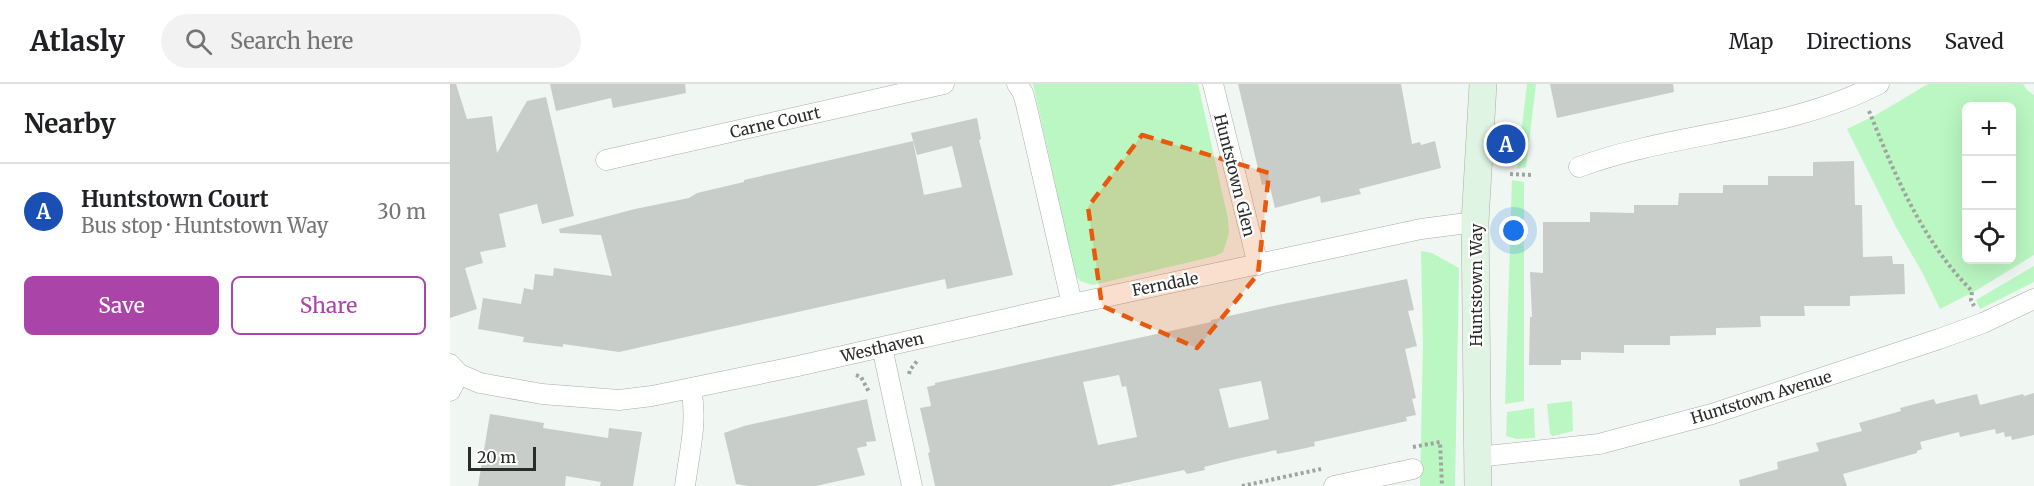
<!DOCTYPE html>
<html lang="en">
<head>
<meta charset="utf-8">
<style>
	body { margin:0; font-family:Merriweather,serif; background:#f2f2f2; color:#202124 }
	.controls { position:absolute; right:18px; top:18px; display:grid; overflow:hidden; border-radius:9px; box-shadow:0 6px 24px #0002 }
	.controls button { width:54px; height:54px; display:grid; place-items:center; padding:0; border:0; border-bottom:2px solid #e0e0e0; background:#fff; color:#202124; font:30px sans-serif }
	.scale { position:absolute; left:18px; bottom:15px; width:68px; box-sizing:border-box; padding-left:6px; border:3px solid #2a2c2a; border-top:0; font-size:16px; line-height:21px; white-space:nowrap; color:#2a2c2a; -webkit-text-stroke:4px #fff; paint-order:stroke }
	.you { position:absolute; left:1064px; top:147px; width:21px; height:21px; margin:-15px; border:4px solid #fff; border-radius:50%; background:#1a73e8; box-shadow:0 0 0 9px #1a73e833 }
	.badge { display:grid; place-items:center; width:39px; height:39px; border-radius:50%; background:#aa44a9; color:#fff; font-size:20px; font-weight:700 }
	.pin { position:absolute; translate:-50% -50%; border:3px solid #fff; box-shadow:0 2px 6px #0006 }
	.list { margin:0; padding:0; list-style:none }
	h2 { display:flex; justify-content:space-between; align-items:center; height:78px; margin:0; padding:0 24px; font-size:26px }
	h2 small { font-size:20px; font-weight:400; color:#757577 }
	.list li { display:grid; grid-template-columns:39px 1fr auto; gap:18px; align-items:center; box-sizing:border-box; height:96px; padding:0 24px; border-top:2px solid #e0e0e0 }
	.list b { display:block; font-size:22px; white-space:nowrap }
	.list p { margin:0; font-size:20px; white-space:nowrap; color:#757577 }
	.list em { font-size:20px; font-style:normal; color:#757577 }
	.actions { display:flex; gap:12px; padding:18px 24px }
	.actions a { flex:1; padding:14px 0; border:2px solid #aa44a9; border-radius:9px; text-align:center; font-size:21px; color:#aa44a9 }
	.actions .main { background:#aa44a9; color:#fff }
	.icon { flex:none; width:33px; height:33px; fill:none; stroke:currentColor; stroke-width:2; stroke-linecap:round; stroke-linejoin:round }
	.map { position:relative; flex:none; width:1584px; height:402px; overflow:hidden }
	header { display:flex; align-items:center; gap:36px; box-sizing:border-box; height:84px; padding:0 30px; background:#fff; border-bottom:2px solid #e0e0e0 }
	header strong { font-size:28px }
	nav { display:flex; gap:33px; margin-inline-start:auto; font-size:21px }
	.search { width:420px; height:54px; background:#f2f2f2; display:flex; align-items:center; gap:15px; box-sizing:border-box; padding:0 21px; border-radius:33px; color:#757577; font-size:22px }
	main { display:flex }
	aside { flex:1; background:#fff }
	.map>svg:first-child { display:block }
	.green { fill:#baf7c2; fill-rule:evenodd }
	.building { fill:#c8cdc9; fill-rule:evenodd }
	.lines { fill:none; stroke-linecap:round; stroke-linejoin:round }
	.street-casing { stroke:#a8ada8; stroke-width:21 }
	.secondary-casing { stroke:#a8ada8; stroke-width:28 }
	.path { stroke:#9fa4a0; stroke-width:4; stroke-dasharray:3 3; stroke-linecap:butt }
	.street { stroke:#fff; stroke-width:20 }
	.secondary { stroke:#dff4e2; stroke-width:27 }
	.marked { fill:#e8590c; fill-opacity:0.2; stroke:#e8590c; stroke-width:4.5; stroke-dasharray:12 8; stroke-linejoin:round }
	.labels { text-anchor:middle; stroke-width:4.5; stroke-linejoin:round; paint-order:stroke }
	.street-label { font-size:16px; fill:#2a2c2a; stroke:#fff }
</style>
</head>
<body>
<header>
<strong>Atlasly</strong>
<div class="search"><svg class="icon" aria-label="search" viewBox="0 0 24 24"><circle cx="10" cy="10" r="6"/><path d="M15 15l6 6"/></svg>Search here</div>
<nav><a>Map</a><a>Directions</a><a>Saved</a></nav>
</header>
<main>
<aside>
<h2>Nearby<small></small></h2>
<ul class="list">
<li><span class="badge" style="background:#1a4fb4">A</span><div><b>Huntstown Court</b><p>Bus stop · Huntstown Way</p></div><em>30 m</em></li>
</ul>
<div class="actions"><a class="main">Save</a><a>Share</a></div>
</aside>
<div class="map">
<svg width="1584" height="402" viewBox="0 0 1584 402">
	<rect width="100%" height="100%" fill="#f0f6f1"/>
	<path class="green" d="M 583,0 L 748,0 L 778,135 L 779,149 L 773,168 L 765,172 L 643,201 L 630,197 L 625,190 Z
		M 1077,0 L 1086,0 L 1076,83 L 1067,85 Z
		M 1478,0 L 1573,0 L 1577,6 L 1584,11 L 1584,171 L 1527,206 L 1490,225 L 1472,188 L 1446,143 L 1397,45 L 1426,31 ZM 1516,22 L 1562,22 L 1562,176 L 1516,176 Z
		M 1062,96 L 1074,98 L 1074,317 L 1055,320 Z
		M 971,167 L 982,169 L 1009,184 L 1005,402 L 970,402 L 973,262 Z
		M 1584,182 L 1584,198 L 1530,225 L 1526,216 Z
		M 1122,317 L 1123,347 L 1103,352 L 1100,350 L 1097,320 Z
		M 1084,324 L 1085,354 L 1067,355 L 1056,352 L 1057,328 Z"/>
	<path class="building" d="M 0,0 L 6,0 L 17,35 L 42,32 L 47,69 L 77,17 L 96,13 L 124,132 L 92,140 L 87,120 L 49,130 L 56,163 L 30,168 L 33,179 L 15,184 L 27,225 L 0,234 Z
		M 100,0 L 235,0 L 236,9 L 163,24 L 161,14 L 106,27 Z
		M 788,0 L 951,0 L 962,60 L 970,58 L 971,61 L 985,57 L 991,84 L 909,105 L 911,110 L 871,119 L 870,112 L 825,124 L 819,99 L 812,101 Z
		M 1100,0 L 1223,0 L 1224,8 L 1107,34 Z
		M 527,34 L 531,55 L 529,56 L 563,191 L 497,205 L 495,195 L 169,268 L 113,260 L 113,263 L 73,258 L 74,253 L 28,245 L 33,214 L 71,220 L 74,204 L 83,206 L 85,190 L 103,192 L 104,184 L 162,192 L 151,151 L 110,149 L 109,145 L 185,125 L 239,114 L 247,109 L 294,98 L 294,96 L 463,57 L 474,111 L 512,103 L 502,62 L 467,71 L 461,49 Z
		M 1404,77 L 1405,121 L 1412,121 L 1413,173 L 1442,172 L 1443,180 L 1454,180 L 1455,210 L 1400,212 L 1400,222 L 1354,222 L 1355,232 L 1310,232 L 1311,243 L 1266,244 L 1266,251 L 1220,252 L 1220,261 L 1174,261 L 1174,269 L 1131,268 L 1131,276 L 1111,276 L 1111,281 L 1079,281 L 1080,233 L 1082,233 L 1080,188 L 1093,189 L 1093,138 L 1140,138 L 1140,128 L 1184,129 L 1184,121 L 1228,121 L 1229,109 L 1273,109 L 1273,101 L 1318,101 L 1318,92 L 1363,92 L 1363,78 Z
		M 957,195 L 964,226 L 958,227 L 967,262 L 955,265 L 966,314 L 962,315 L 966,331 L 956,333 L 957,337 L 864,358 L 865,362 L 847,366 L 827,370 L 826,366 L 782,376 L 754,383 L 755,386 L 737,390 L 734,386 L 660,402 L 485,402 L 478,369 L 480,368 L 470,324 L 481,322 L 477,303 L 485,301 L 485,299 L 761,238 L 761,236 L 828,221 ZM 669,291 L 672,303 L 676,302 L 687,353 L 648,361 L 633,298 ZM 811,297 L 819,335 L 779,344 L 769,305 Z
		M 1584,309 L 1584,351 L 1562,356 L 1561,352 L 1555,353 L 1554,348 L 1546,350 L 1545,345 L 1510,353 L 1509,348 L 1470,358 L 1472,365 L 1467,367 L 1467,369 L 1393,390 L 1397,402 L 1290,402 L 1289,396 L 1328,385 L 1327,378 L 1369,367 L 1366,359 L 1412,347 L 1409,339 L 1451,327 L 1450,324 L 1484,315 L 1486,320 L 1527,310 L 1530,321 L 1573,310 L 1574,312 Z
		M 417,315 L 426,357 L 416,358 L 417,362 L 407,364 L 415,391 L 366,402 L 299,402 L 286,400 L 274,349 L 294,342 Z
		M 40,330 L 94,339 L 93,344 L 158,354 L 159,344 L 192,348 L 183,402 L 150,402 L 151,398 L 116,392 L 115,402 L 28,402 Z"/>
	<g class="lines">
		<g class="street-casing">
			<path id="street" d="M 567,0 L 573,9 L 576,20 L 622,220
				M 763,0 L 808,181
				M 156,76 L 494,0
				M 1129,83 C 1227,47 1336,48 1429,0
				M 432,263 L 462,402
				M 0,280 L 9,290 L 30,299 L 92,310 L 169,316 L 202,312 L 348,282 L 604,224 L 971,145 L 1025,138
				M 0,307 L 9,290
				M 1027,373 L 1149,360 L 1262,330 L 1489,255 L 1533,239 L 1584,215
				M 235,402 C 239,369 248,338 241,305
				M 884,402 L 963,385"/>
		</g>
		<g class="secondary-casing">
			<path id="secondary" d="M 1028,402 L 1025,138 L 1033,0"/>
		</g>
		<path class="path" d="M 1419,27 C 1445,91 1472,157 1522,207 L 1521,216 L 1524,222
			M 1060,90 L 1083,91
			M 459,290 L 460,286 L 468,276
			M 406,291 L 411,293 L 419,308
			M 963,363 L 990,358 L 992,402
			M 792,402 L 871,385"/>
		<use href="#street" class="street"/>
		<use href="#secondary" class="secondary"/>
	</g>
	<path class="marked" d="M 692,51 L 819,89 L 808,190 L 747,264 L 652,222 L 638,123 Z"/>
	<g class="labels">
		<g class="street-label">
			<text transform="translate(325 38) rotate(-13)" y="6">Carne Court</text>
			<text transform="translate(785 91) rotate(76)" y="6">Huntstown Glen</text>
			<text transform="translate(715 200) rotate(-11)" y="6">Ferndale</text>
			<text transform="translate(1026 201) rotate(-90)" y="6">Huntstown Way</text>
			<text transform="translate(432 263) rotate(-13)" y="6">Westhaven</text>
			<text transform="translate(1311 313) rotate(-17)" y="6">Huntstown Avenue</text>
		</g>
	</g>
</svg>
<div class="controls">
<button>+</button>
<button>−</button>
<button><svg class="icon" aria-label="locate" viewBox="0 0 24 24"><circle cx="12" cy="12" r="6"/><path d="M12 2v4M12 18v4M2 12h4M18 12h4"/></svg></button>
</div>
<div class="scale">20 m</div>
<div class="you"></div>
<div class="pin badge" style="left:1056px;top:60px;background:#1a4fb4">A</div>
</div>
</main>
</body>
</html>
